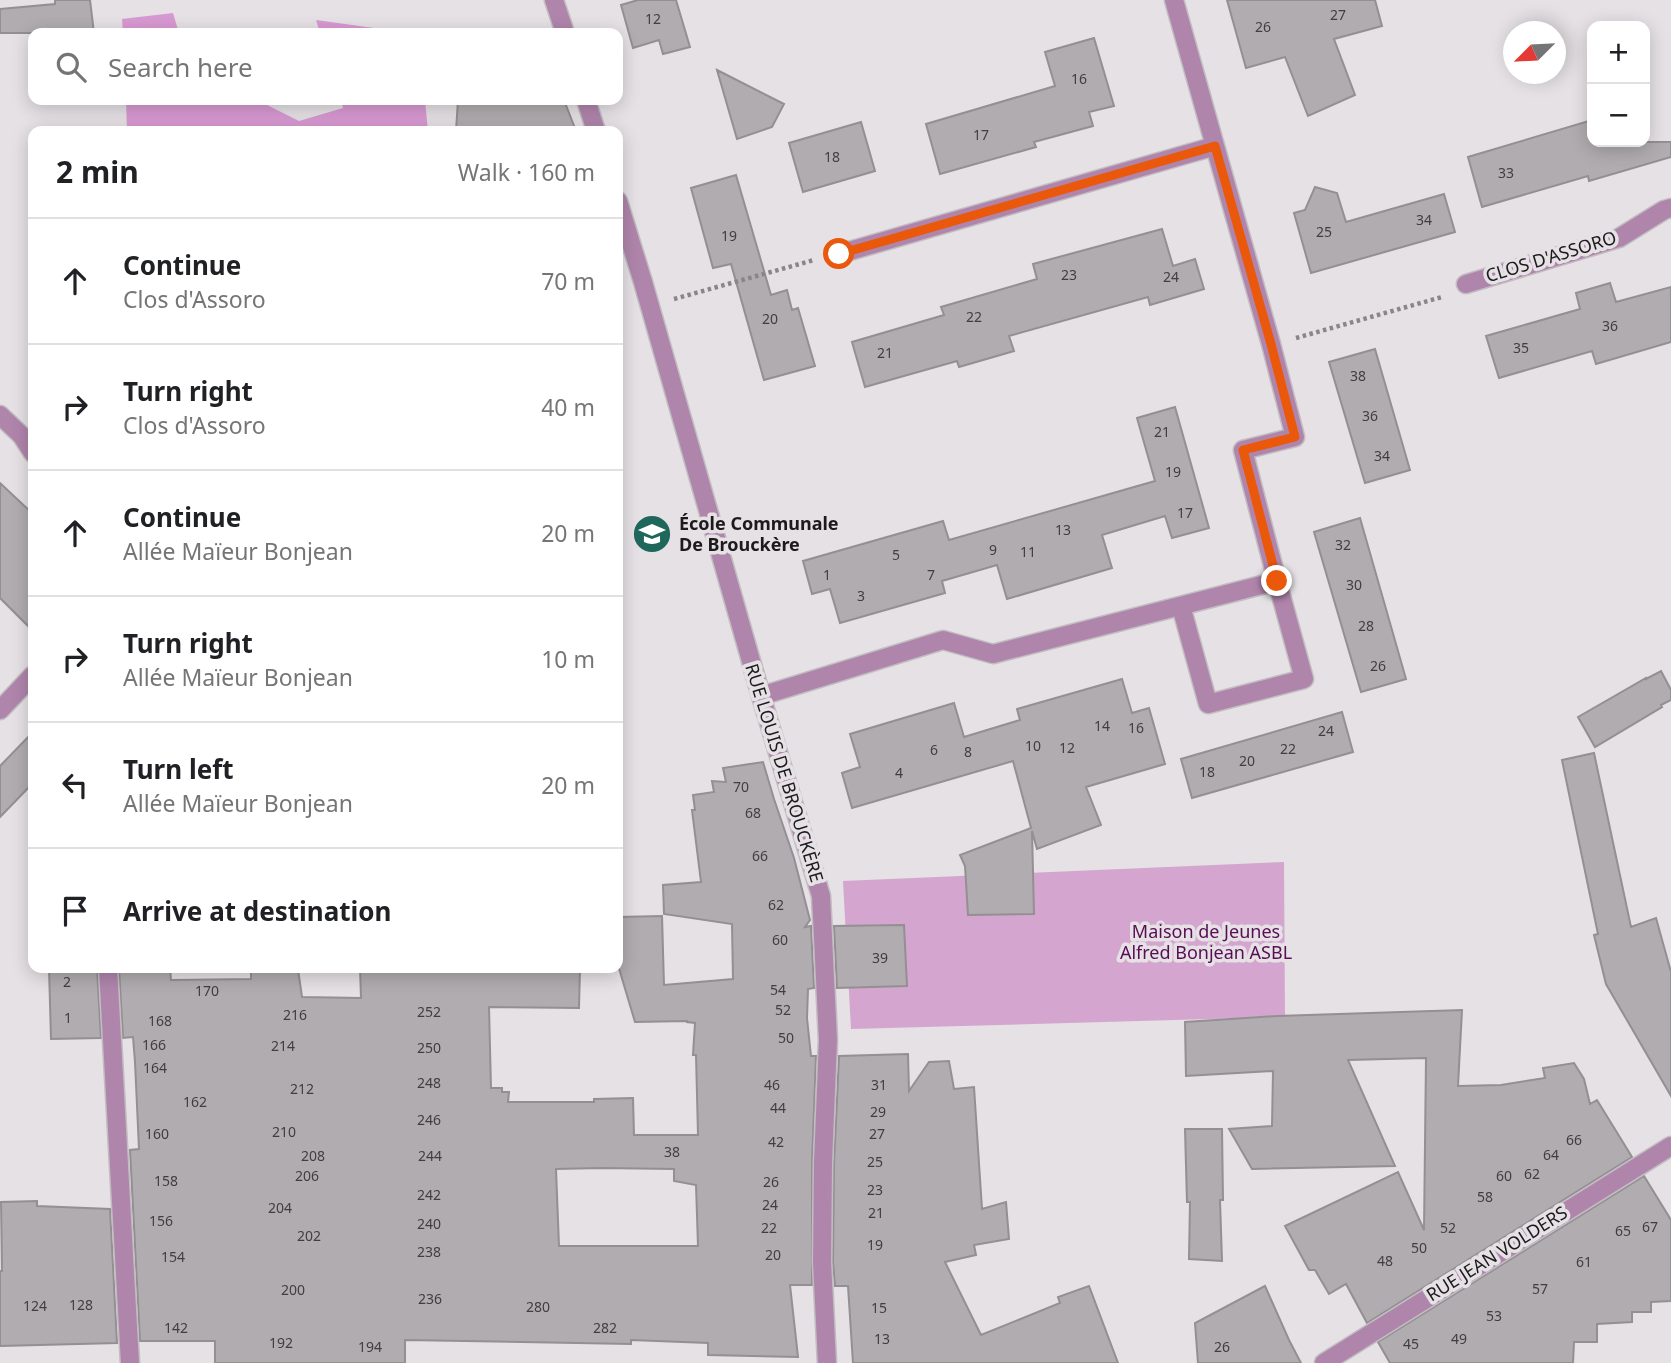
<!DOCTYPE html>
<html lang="en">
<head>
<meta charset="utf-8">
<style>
	body { margin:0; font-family:"Noto Sans",sans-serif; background:#f6f6f6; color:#202124 }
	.controls { position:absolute; right:21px; top:21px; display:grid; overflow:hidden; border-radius:14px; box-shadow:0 4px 18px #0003 }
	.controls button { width:63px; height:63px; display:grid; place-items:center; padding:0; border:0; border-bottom:2px solid #e0e0e0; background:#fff; color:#202124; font:35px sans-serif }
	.compass { position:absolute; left:1503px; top:21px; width:63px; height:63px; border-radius:50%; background:#fff; box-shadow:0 4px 18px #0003; rotate:246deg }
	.stop { position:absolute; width:21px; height:21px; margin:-16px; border:5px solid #ea580c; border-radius:50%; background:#fff }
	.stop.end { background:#ea580c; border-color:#fff; box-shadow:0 2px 7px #0008 }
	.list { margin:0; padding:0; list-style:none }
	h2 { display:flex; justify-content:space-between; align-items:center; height:91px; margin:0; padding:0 28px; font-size:30px }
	h2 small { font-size:23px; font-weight:400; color:#757577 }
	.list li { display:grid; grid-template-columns:46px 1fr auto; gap:21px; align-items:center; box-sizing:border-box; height:126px; padding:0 28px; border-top:2px solid #e0e0e0 }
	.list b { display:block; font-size:26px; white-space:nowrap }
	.list p { margin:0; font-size:23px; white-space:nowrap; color:#757577 }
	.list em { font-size:23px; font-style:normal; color:#757577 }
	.icon { flex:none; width:38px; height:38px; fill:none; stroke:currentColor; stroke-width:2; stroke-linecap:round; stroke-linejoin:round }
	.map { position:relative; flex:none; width:1671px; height:1363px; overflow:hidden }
	.search { position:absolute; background:#fff; box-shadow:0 4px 18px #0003; left:28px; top:28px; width:595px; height:77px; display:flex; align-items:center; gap:18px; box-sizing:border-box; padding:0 24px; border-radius:14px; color:#757577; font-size:26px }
	.panel { position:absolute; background:#fff; box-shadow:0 4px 18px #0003; left:28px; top:126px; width:595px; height:847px; border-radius:14px }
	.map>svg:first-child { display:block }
	.green { fill:#d4a6cf }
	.forest { fill:#d899d2 }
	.building { fill:#b0acaf; stroke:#938f92; stroke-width:2; fill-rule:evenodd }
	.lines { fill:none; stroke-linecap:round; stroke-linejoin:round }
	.minor-casing { stroke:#c1bdc1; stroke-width:21 }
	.path { stroke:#898689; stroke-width:4.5; stroke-dasharray:3.5 3.5; stroke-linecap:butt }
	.minor { stroke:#b085ac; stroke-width:18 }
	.route { stroke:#ea580c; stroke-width:9 }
	.labels { text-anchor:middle; stroke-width:7; stroke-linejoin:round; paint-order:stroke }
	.number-label { font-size:14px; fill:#413e40 }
	.street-label { font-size:18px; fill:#1c1a1b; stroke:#e5e1e5 }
	.poi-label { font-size:18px; font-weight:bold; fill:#1c1a1b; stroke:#e5e1e5; text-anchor:start }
	.park-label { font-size:18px; fill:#580d55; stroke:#e5e1e5 }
</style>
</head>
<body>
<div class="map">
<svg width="1671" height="1363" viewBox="0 0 1671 1363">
	<rect width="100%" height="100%" fill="#e5e1e5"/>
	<path class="green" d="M 1284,862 L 1285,1017 L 851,1029 L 843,881 Z"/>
	<path class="forest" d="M 173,13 L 179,33 L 123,33 L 122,19 Z
		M 316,20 L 410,33 L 320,33 Z
		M 126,100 L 257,100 L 299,121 L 343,108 L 341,100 L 425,100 L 428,131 L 127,131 Z"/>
	<path class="building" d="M 55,0 L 90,0 L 94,33 L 0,33 L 0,9 L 55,4 Z
		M 638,0 L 676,0 L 690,47 L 663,54 L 659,40 L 633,48 L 621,5 Z
		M 1227,0 L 1375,0 L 1382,26 L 1334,39 L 1355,95 L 1308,116 L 1285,57 L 1246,68 Z
		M 1094,38 L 1114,106 L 1089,112 L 1093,126 L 1034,142 L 1036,147 L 940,174 L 926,124 L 1055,86 L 1045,52 Z
		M 717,70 L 784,104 L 772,127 L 737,139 Z
		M 458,100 L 564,100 L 576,131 L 456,131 Z
		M 1592,120 L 1592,142 L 1671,142 L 1671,157 L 1589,181 L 1588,176 L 1482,207 L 1468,157 Z
		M 861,122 L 875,171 L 803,192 L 789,143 Z
		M 736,175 L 771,295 L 787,290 L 792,310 L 798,308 L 815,366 L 764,380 L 731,264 L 713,268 L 691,188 Z
		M 1315,187 L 1337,193 L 1346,222 L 1444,194 L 1455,232 L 1311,273 L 1294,213 L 1305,210 Z
		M 1162,229 L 1173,266 L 1195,259 L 1204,289 L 1150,305 L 1148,297 L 1009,336 L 1014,351 L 959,367 L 957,361 L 865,387 L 852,342 L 944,315 L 941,307 L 1037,279 L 1033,264 Z
		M 1610,283 L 1616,302 L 1671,287 L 1671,342 L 1596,364 L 1592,351 L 1499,378 L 1486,336 L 1580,309 L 1576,293 Z
		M 1375,349 L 1410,470 L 1365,483 L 1329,362 Z
		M 1175,407 L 1209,528 L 1172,538 L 1165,516 L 1102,535 L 1112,568 L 1007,599 L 997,565 L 942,581 L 945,593 L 840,623 L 830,589 L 812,594 L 803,561 L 943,521 L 949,540 L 1155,481 L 1137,418 Z
		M 0,483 L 33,514 L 33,631 L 0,598 Z
		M 1360,518 L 1406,679 L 1361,692 L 1314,532 Z
		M 1661,671 L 1671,690 L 1671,700 L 1661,705 L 1662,707 L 1595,747 L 1578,717 L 1646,678 L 1646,679 Z
		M 1122,679 L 1132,713 L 1149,708 L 1165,764 L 1086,787 L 1101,825 L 1037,849 L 1032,831 L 1034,914 L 968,915 L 965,866 L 960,855 L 1031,828 L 1013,761 L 852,808 L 842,773 L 860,767 L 850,734 L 954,703 L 964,737 L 1020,720 L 1017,709 Z
		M 1342,712 L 1353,752 L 1192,798 L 1181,759 Z
		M 33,732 L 33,783 L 0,817 L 0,766 Z
		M 1594,753 L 1631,927 L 1656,918 L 1671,972 L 1671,1096 L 1606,984 L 1594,935 L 1598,934 L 1562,760 Z
		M 763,762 L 774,799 L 794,858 L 810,920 L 805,927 L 811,926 L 814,988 L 808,989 L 807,1018 L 811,1056 L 816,1056 L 812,1163 L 812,1285 L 790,1285 L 798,1357 L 708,1355 L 708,1343 L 631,1340 L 631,1344 L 405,1340 L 405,1363 L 215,1363 L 215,1341 L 140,1341 L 130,1150 L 139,1149 L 135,1062 L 133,1037 L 123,1038 L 119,968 L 170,968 L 171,980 L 251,979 L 251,971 L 298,969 L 302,997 L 361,998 L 360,968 L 580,968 L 579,1008 L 489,1007 L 491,1088 L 502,1088 L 502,1092 L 509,1092 L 508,1102 L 594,1102 L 594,1099 L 633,1098 L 634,1135 L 698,1135 L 696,1055 L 693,1055 L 695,1023 L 687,1022 L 687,1021 L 635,1022 L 618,965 L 618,917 L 662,916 L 664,985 L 733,979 L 732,924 L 664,914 L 663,885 L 701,882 L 692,810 L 695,810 L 693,795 L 714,792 L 712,781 L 726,782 L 723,768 ZM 601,1168 L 674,1169 L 674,1181 L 696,1185 L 698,1246 L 559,1246 L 556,1169 Z
		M 904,925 L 907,986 L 837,988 L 834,926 Z
		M 49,968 L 97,968 L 101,1038 L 51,1039 Z
		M 1462,1010 L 1458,1086 L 1501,1085 L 1545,1078 L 1543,1068 L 1574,1063 L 1584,1079 L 1590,1104 L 1597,1100 L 1632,1157 L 1367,1323 L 1346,1284 L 1329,1294 L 1315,1270 L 1309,1270 L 1285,1226 L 1398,1172 L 1424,1230 L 1426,1058 L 1348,1060 L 1395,1166 L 1252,1169 L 1229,1129 L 1272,1126 L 1273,1071 L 1186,1076 L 1185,1022 L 1277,1016 Z
		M 908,1054 L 909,1091 L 929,1062 L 949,1061 L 954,1089 L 974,1087 L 982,1209 L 1006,1202 L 1009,1239 L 974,1245 L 976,1255 L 945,1262 L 981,1335 L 1060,1303 L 1058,1297 L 1089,1286 L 1118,1363 L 853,1363 L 848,1286 L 835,1286 L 833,1262 L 834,1163 L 839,1056 Z
		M 1185,1129 L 1222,1129 L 1223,1200 L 1220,1200 L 1222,1261 L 1189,1259 L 1190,1202 L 1187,1202 Z
		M 1644,1176 L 1671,1220 L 1671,1301 L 1651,1302 L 1651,1312 L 1632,1312 L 1632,1322 L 1597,1324 L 1597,1342 L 1574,1342 L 1573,1363 L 1390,1363 L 1378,1342 Z
		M 37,1201 L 37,1206 L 110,1209 L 117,1343 L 0,1346 L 0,1271 L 2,1271 L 1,1202 Z
		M 1265,1286 L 1289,1340 L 1301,1363 L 1198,1363 L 1195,1323 Z"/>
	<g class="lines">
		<g class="minor-casing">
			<path id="minor" d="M 554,0 L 565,33
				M 586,100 L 596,131
				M 618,201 L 643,282 L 761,696 L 821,896 L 828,1040 L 823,1163 L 822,1262 L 827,1363
				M 839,254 L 1215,146 L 1174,0
				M 1466,284 L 1619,238 L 1664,210 L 1671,208
				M 0,415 L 22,436 L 33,453
				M 1181,606 L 1208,704 L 1304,679 L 1277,581
				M 761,696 L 943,640 L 993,654 L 1277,581 L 1243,450 L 1295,437 L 1271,344 L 1215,146
				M 0,710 L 33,675
				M 108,968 L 130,1363
				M 1324,1363 L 1671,1146"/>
		</g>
		<path class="path" d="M 674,299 L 814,260
			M 1296,338 L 1442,297"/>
		<use href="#minor" class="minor"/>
	</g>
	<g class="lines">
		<path class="route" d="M 839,254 L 1215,146 L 1271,344 L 1295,437 L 1243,450 L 1277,581"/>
	</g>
	<defs>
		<g id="school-disc" transform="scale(2.0125)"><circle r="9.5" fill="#20675b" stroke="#e5e1e5"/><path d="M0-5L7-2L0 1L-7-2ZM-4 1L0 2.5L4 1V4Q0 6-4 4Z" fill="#fff"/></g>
	</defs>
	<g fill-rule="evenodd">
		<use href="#school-disc" x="652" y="534"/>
	</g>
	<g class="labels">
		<g class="number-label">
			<text x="1338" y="20">27</text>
			<text x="653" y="24">12</text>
			<text x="1263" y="32">26</text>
			<text x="1079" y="84">16</text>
			<text x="981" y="140">17</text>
			<text x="832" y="162">18</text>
			<text x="1506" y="178">33</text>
			<text x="1424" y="225">34</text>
			<text x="1324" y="237">25</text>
			<text x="729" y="241">19</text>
			<text x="1069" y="280">23</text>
			<text x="1171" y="282">24</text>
			<text x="974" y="322">22</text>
			<text x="770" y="324">20</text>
			<text x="1610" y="331">36</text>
			<text x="1521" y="353">35</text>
			<text x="885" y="358">21</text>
			<text x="1358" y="381">38</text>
			<text x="1370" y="421">36</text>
			<text x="1162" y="437">21</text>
			<text x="1382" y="461">34</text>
			<text x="1173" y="477">19</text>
			<text x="1185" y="518">17</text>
			<text x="1063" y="535">13</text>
			<text x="1343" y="550">32</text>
			<text x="993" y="555">9</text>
			<text x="1028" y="557">11</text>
			<text x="896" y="560">5</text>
			<text x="827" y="580">1</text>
			<text x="931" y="580">7</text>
			<text x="1354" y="590">30</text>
			<text x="861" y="601">3</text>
			<text x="1366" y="631">28</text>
			<text x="1378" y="671">26</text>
			<text x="1102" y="731">14</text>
			<text x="1136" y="733">16</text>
			<text x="1326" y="736">24</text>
			<text x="1033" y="751">10</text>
			<text x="1067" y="753">12</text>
			<text x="1288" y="754">22</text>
			<text x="934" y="755">6</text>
			<text x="968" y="757">8</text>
			<text x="1247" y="766">20</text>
			<text x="1207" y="777">18</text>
			<text x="899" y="778">4</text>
			<text x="741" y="792">70</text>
			<text x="753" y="818">68</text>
			<text x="760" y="861">66</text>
			<text x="776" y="910">62</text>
			<text x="780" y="945">60</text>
			<text x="880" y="963">39</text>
			<text x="67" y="987">2</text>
			<text x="778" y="995">54</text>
			<text x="207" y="996">170</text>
			<text x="783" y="1015">52</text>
			<text x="429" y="1017">252</text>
			<text x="295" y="1020">216</text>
			<text x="68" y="1023">1</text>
			<text x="160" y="1026">168</text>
			<text x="786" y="1043">50</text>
			<text x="154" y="1050">166</text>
			<text x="283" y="1051">214</text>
			<text x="429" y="1053">250</text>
			<text x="155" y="1073">164</text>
			<text x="429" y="1088">248</text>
			<text x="772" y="1090">46</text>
			<text x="879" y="1090">31</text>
			<text x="302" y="1094">212</text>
			<text x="195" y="1107">162</text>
			<text x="778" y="1113">44</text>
			<text x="878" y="1117">29</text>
			<text x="429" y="1125">246</text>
			<text x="284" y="1137">210</text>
			<text x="157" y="1139">160</text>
			<text x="877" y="1139">27</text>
			<text x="1574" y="1145">66</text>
			<text x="776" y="1147">42</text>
			<text x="672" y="1157">38</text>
			<text x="1551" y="1160">64</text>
			<text x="313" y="1161">208</text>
			<text x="430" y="1161">244</text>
			<text x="875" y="1167">25</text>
			<text x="1532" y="1179">62</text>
			<text x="307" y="1181">206</text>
			<text x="1504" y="1181">60</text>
			<text x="166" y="1186">158</text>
			<text x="771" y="1187">26</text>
			<text x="875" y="1195">23</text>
			<text x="429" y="1200">242</text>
			<text x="1485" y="1202">58</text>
			<text x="770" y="1210">24</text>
			<text x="280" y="1213">204</text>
			<text x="876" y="1218">21</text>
			<text x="161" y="1226">156</text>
			<text x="429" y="1229">240</text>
			<text x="1650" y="1232">67</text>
			<text x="769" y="1233">22</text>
			<text x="1448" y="1233">52</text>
			<text x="1623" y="1236">65</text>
			<text x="309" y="1241">202</text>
			<text x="875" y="1250">19</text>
			<text x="1419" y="1253">50</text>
			<text x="429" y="1257">238</text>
			<text x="773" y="1260">20</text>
			<text x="173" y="1262">154</text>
			<text x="1385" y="1266">48</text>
			<text x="1584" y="1267">61</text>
			<text x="1540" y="1294">57</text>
			<text x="293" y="1295">200</text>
			<text x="430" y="1304">236</text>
			<text x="81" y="1310">128</text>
			<text x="35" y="1311">124</text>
			<text x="538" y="1312">280</text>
			<text x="879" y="1313">15</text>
			<text x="1494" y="1321">53</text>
			<text x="176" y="1333">142</text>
			<text x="605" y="1333">282</text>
			<text x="882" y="1344">13</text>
			<text x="1459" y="1344">49</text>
			<text x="281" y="1348">192</text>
			<text x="1411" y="1349">45</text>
			<text x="370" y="1352">194</text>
			<text x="1222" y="1352">26</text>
		</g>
		<g class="street-label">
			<text transform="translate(1551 257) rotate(-17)" y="6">CLOS D'ASSORO</text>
			<text transform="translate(784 773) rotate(73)" y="6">RUE LOUIS DE BROUCKÈRE</text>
			<text transform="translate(1497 1254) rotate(-32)" y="6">RUE JEAN VOLDERS</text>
		</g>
		<g class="poi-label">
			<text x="679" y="530">École Communale<tspan x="679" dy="21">De Brouckère</tspan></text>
		</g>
		<g class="park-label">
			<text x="1206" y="938">Maison de Jeunes<tspan x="1206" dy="21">Alfred Bonjean ASBL</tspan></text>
		</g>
	</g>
</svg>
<div class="controls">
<button>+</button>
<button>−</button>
</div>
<svg class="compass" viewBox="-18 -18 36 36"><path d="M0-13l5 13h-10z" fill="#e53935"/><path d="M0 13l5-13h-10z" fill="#757577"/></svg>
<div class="stop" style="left:839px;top:254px"></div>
<div class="stop end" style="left:1277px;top:581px"></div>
<div class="search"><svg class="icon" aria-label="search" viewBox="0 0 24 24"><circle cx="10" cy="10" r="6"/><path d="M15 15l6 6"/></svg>Search here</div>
<section class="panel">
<h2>2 min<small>Walk · 160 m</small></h2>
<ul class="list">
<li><svg class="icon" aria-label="ahead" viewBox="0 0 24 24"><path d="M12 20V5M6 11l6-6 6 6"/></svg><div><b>Continue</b><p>Clos d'Assoro</p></div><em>70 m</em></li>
<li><svg class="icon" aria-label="right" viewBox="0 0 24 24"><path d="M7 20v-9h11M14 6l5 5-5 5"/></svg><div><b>Turn right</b><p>Clos d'Assoro</p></div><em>40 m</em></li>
<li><svg class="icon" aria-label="ahead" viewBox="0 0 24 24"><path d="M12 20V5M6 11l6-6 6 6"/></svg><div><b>Continue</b><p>Allée Maïeur Bonjean</p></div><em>20 m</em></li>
<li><svg class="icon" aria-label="right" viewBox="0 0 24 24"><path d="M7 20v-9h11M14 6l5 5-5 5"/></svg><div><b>Turn right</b><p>Allée Maïeur Bonjean</p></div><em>10 m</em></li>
<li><svg class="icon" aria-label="left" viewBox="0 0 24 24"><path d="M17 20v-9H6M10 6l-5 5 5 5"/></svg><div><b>Turn left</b><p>Allée Maïeur Bonjean</p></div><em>20 m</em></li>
<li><svg class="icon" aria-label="arrive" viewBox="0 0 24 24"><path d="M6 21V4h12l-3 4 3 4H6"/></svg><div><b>Arrive at destination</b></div></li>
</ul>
</section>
</div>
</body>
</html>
